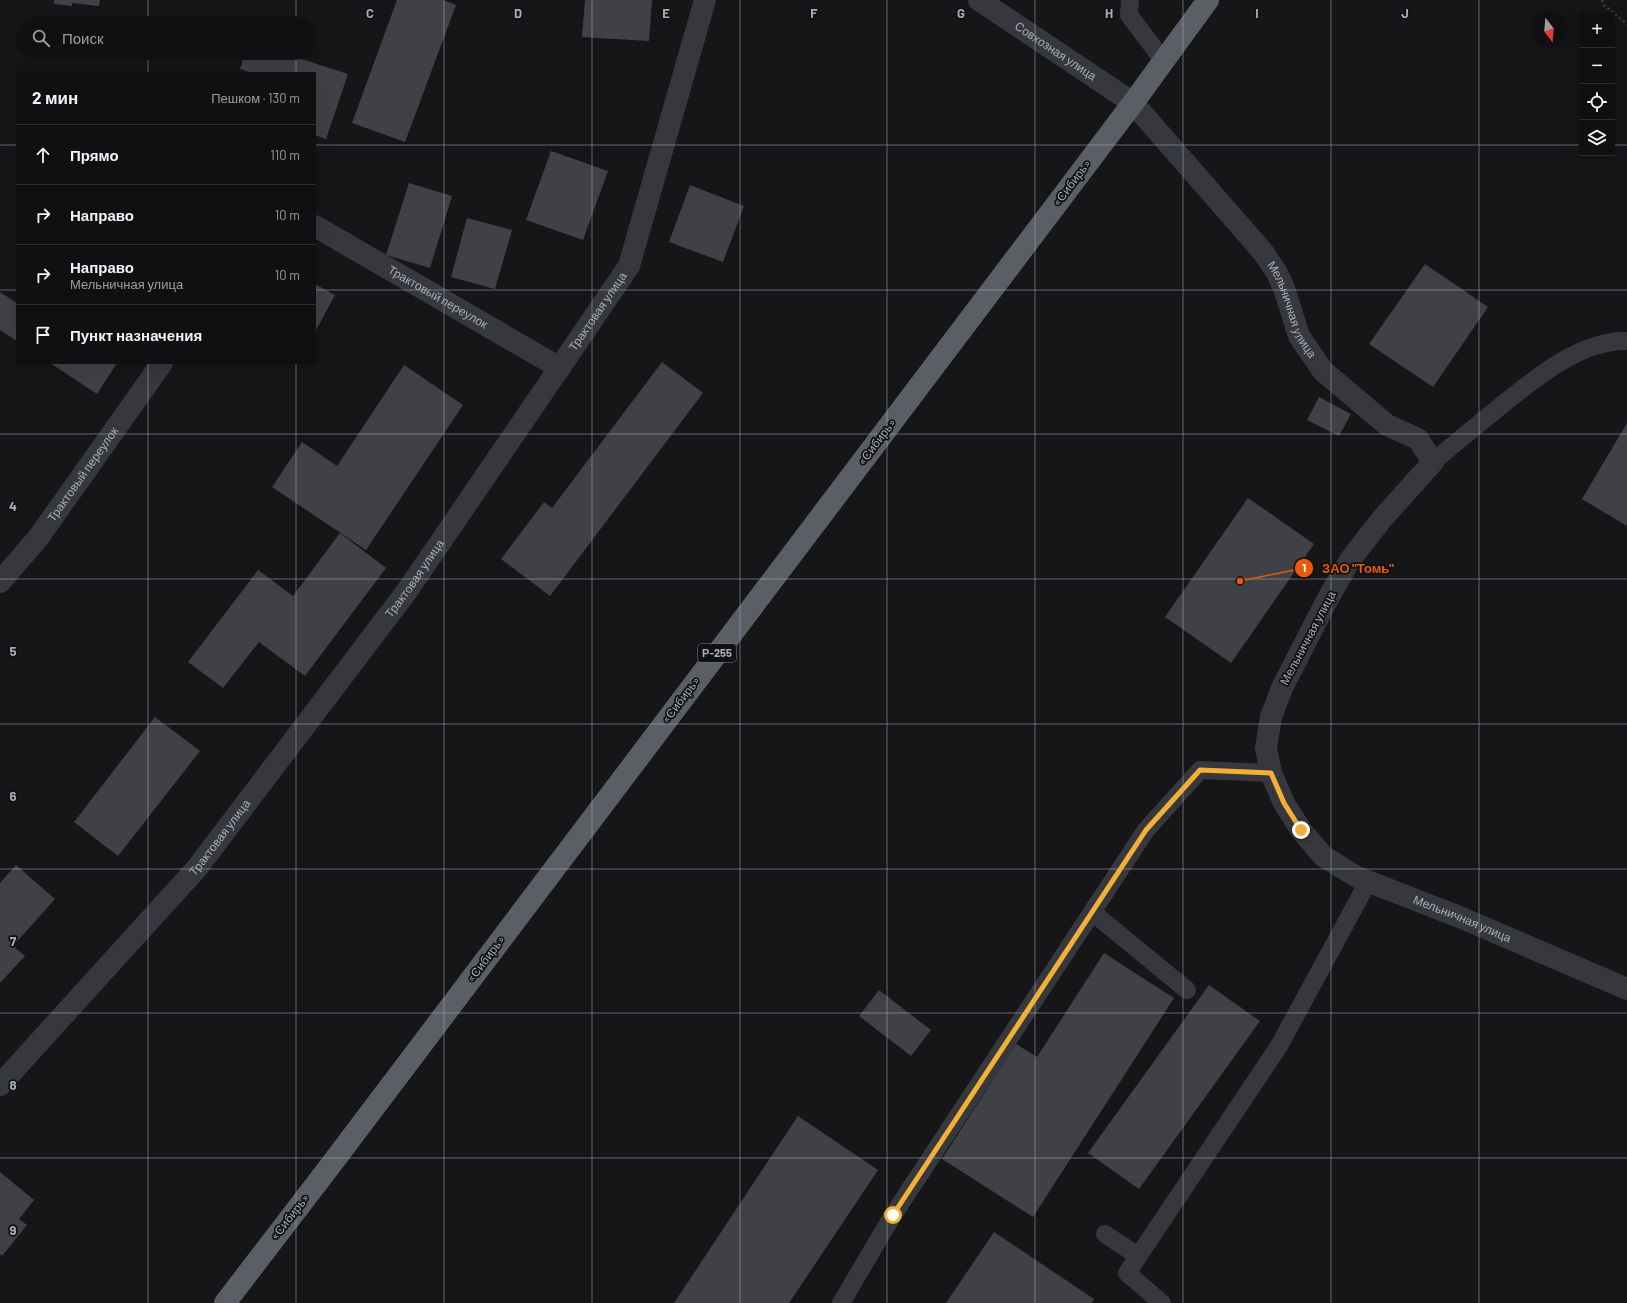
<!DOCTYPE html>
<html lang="ru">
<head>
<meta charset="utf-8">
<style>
	body { margin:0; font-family:Barlow,sans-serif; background:#19191b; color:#f1f3f6 }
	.controls { position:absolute; right:12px; top:12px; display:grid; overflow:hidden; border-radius:0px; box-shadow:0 4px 16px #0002 }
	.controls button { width:36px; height:36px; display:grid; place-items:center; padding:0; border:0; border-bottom:1px solid #303032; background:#101012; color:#f1f3f6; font:20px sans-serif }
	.compass { position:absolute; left:1531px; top:12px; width:36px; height:36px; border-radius:50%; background:#101012; box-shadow:0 4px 16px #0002; rotate:164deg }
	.stop { position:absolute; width:12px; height:12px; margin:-9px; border:3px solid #f2b134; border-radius:50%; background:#fff }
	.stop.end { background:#f2b134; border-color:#fff; box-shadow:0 1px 4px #0008 }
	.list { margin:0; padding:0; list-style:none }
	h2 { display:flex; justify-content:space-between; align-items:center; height:52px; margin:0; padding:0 16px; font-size:17px }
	h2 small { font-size:13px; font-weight:400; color:#9c9d9f }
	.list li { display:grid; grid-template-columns:26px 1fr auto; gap:12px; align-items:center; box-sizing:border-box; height:60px; padding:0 16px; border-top:1px solid #303032 }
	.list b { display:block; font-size:15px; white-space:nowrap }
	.list p { margin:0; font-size:13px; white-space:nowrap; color:#9c9d9f }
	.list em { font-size:13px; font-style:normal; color:#9c9d9f }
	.icon { flex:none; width:22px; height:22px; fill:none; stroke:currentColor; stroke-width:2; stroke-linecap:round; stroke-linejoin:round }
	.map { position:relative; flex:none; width:1627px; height:1303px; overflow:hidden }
	.search { position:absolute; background:#101012; box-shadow:0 4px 16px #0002; left:16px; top:16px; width:300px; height:44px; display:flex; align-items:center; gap:10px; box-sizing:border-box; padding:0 14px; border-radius:22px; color:#9c9d9f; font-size:15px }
	.panel { position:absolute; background:#101012; box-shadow:0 4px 16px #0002; left:16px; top:72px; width:300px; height:292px; border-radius:0px }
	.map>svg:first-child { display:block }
	.building { fill:#404145 }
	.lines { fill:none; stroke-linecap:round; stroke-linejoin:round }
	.path { stroke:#3d3f44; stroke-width:2.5; stroke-dasharray:2 3; stroke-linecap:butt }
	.service { stroke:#37383d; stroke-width:18 }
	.minor { stroke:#37383d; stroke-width:22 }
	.trunk { stroke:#5b5e65; stroke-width:22 }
	.route { stroke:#f2b134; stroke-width:5 }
	.grid { fill:none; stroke:#a8adb8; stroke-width:1; stroke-opacity:0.55 }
	.labels { text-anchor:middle; stroke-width:3.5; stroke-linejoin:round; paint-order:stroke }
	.shield { fill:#111113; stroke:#7b7e86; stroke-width:1 }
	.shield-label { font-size:11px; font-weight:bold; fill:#a8adb8 }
	.street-label { font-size:12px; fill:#a8adb8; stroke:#111113 }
	.grid-label { font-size:13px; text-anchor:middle; font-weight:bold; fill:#a8adb8; stroke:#111113; stroke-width:3.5; stroke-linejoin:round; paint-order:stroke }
	.leader { fill:none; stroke:#e8590c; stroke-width:1.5 }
	.callout-dot { fill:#e8590c; stroke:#111113; stroke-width:1.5 }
	.mark-label { font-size:12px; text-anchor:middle; font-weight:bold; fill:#fff }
	.callout-label { font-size:13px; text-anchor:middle; font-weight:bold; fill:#e8590c; stroke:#111113; stroke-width:3.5; stroke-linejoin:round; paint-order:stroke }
</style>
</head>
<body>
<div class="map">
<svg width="1627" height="1303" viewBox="0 0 1627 1303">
	<rect width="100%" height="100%" fill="#161618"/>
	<path class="building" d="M 54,0 L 100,0 L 99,6 L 72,3 L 72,6 L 54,4 Z
		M 397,0 L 443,0 L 456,5 L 405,142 L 352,123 Z
		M 585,0 L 652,0 L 649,41 L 582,37 Z
		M 245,53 L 283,53 L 348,74 L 326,139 L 315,135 L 315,73 L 252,73 L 240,69 Z
		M 551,151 L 608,171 L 583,240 L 526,220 Z
		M 409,183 L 452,196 L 430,268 L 386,255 Z
		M 690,185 L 744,206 L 723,262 L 669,242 Z
		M 467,218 L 512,230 L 495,289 L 451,277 Z
		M 1425,264 L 1488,307 L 1433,387 L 1369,344 Z
		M 315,284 L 335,295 L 315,332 Z
		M 0,292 L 17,303 L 17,341 L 0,330 Z
		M 662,362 L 703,393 L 550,596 L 501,559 L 544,502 L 552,508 Z
		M 50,363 L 117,363 L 97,394 Z
		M 404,365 L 463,405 L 366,550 L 272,487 L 302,442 L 337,466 Z
		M 1319,397 L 1351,414 L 1339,436 L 1307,420 Z
		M 1627,423 L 1627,526 L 1582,499 Z
		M 1248,498 L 1314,544 L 1231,663 L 1165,617 Z
		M 340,533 L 386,568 L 305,676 L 259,642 L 223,688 L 188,662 L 258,570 L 293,596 Z
		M 155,717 L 200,751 L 118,856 L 74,822 Z
		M 16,865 L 55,899 L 13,946 L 25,956 L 0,983 L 0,883 Z
		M 1104,953 L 1174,998 L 1033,1217 L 942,1159 L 1016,1044 L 1037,1057 Z
		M 1209,985 L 1260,1021 L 1139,1189 L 1088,1153 Z
		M 879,990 L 931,1030 L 911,1056 L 859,1016 Z
		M 798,1116 L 878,1170 L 789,1303 L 674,1303 Z
		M 0,1172 L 34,1200 L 19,1219 L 27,1225 L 2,1256 L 0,1254 Z
		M 994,1232 L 1094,1299 L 1092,1303 L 946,1303 Z"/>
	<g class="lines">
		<path class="path" d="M 1602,0 L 1604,5 L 1627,24"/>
		<path class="service" d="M 1130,0 L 1129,15 L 1163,60
			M 1433,462 C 1454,444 1476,426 1497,409 C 1533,380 1579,340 1627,341
			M 1092,912 L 1187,990
			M 1105,1234 L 1138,1256
			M 841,1303 L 893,1215 L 1146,830 L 1200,770 L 1271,773
			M 1162,1303 L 1127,1273 L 1279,1046 L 1368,882"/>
		<g class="minor">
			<path id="s1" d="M 979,0 L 1133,103 L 1263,252 L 1277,273 L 1284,288 L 1299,336 L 1323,371 L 1387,425 L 1418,439 L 1433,462 L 1381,520 L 1350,560 L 1327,600 L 1282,688 L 1271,717 L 1266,748 L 1271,773 L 1284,803 L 1301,830 L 1323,856 L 1357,877 L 1462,918 L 1627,989"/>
			<path id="s2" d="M 315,226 L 560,368"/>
			<path id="s3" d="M 0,582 L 38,538 L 162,363"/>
			<path id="s4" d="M 0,1085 L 197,868 L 407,591 L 629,266 L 705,0"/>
		</g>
		<path class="trunk" d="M 225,1303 L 330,1166 L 1133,103 L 1208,0"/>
	</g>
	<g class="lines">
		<path class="route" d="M 893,1215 L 1146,830 L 1200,770 L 1271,773 L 1284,803 L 1301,830"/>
	</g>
	<path class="grid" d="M 148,0 L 148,23M 296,0 L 296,23M 444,0 L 444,1303M 592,0 L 592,1303M 740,0 L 740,1303M 887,0 L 887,1303M 1035,0 L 1035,1303M 1183,0 L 1183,1303M 1331,0 L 1331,1303M 1479,0 L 1479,1303M 148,53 L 148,73M 296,53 L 296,73M 0,145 L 17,145M 315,145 L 1582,145M 1612,145 L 1627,145M 0,290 L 17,290M 315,290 L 1627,290M 148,363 L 148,1303M 296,363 L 296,1303M 0,434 L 1627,434M 0,579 L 1627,579M 0,724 L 1627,724M 0,869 L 1627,869M 0,1013 L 1627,1013M 0,1158 L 1627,1158"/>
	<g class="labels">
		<rect class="shield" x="698" y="644" width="38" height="18" rx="3"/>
		<g class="shield-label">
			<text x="717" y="657">Р-255</text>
		</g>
		<g class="street-label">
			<text dy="4" stroke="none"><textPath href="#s1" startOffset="92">Совхозная улица</textPath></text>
			<text transform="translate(1072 183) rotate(-53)" y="4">«Сибирь»</text>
			<text dy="4" stroke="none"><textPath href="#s2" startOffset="142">Трактовый переулок</textPath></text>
			<text dy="4" stroke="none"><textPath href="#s1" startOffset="448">Мельничная улица</textPath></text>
			<text dy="4" stroke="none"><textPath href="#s4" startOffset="979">Трактовая улица</textPath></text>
			<text transform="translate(877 442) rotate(-53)" y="4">«Сибирь»</text>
			<text dy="4" stroke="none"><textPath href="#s3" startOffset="136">Трактовый переулок</textPath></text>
			<text dy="4" stroke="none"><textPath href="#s4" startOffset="655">Трактовая улица</textPath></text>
			<text transform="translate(1308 638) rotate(-62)" y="4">Мельничная улица</text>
			<text transform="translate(681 700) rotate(-53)" y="4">«Сибирь»</text>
			<text dy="4" stroke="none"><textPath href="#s4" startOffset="331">Трактовая улица</textPath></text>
			<text dy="4" stroke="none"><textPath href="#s1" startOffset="1276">Мельничная улица</textPath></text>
			<text transform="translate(486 959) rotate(-53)" y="4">«Сибирь»</text>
			<text transform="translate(290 1217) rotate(-52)" y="4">«Сибирь»</text>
		</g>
	</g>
	<g class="grid-label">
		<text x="370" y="18">C</text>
		<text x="518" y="18">D</text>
		<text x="666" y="18">E</text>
		<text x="814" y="18">F</text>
		<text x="961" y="18">G</text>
		<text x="1109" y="18">H</text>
		<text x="1257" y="18">I</text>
		<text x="1405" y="18">J</text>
		<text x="13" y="511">4</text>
		<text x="13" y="656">5</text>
		<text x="13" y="801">6</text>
		<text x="13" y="946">7</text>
		<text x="13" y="1090">8</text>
		<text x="13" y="1235">9</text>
	</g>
	<path class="leader" d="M1240 581L1304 568"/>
	<g class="callout-dot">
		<circle cx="1240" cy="581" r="4"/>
		<circle cx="1304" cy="568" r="10"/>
	</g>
	<g class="mark-label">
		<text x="1304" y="572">1</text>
	</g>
	<g class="callout-label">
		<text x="1358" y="573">ЗАО "Томь"</text>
	</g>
</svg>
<div class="controls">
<button>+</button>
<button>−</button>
<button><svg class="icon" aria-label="locate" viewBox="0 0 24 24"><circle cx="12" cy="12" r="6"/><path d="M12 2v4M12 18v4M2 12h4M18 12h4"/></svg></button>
<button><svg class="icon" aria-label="layers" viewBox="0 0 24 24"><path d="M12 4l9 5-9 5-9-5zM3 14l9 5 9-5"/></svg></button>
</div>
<svg class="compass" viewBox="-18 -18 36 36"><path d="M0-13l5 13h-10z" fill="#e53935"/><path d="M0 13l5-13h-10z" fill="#9c9d9f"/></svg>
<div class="stop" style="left:893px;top:1215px"></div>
<div class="stop end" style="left:1301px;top:830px"></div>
<div class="search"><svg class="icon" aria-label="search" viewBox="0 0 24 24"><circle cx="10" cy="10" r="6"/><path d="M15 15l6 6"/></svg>Поиск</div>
<section class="panel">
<h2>2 мин<small>Пешком · 130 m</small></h2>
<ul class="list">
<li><svg class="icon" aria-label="ahead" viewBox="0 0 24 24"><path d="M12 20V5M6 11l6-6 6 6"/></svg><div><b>Прямо</b></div><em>110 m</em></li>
<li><svg class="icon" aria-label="right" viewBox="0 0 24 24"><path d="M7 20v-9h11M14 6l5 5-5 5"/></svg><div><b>Направо</b></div><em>10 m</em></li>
<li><svg class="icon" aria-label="right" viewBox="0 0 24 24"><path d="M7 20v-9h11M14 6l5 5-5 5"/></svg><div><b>Направо</b><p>Мельничная улица</p></div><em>10 m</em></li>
<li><svg class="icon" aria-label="arrive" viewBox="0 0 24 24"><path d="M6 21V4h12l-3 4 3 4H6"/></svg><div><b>Пункт назначения</b></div></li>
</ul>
</section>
</div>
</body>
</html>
